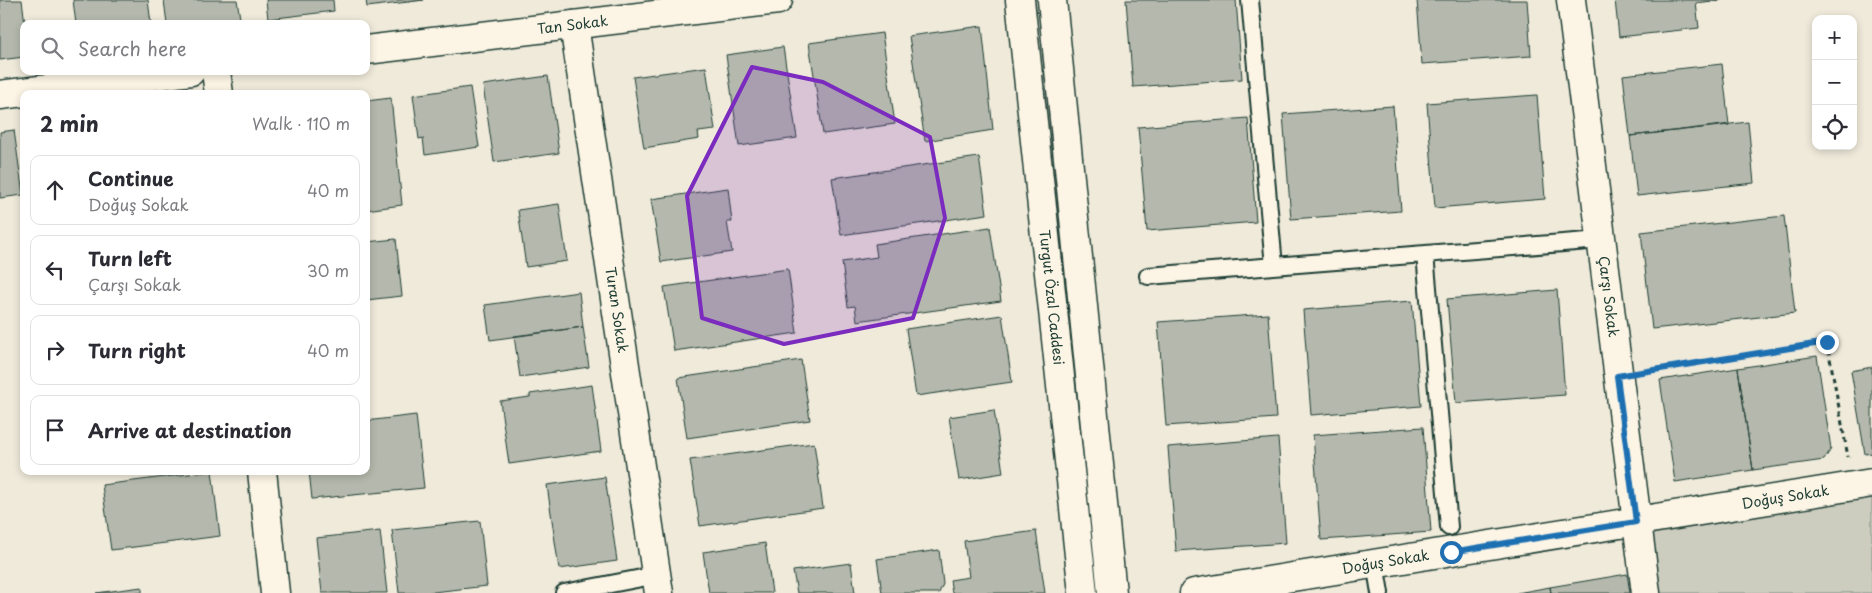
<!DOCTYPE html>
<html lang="en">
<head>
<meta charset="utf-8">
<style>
	body { margin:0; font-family:"Playpen Sans",sans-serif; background:#f7f7f7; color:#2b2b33 }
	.controls { position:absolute; right:15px; top:15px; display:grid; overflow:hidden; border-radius:10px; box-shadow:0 2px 8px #0003 }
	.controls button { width:45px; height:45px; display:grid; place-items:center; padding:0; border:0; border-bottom:1px solid #e1e1e2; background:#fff; color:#2b2b33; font:25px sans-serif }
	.stop { position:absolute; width:15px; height:15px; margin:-11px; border:4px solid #1f6fb2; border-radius:50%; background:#fff }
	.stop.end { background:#1f6fb2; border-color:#fff; box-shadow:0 1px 5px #0008 }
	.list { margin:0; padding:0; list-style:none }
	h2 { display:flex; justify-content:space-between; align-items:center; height:65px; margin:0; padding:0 20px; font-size:21px }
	h2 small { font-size:16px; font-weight:400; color:#7c7c81 }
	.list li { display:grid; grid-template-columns:32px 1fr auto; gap:15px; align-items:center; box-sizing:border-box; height:70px; margin:0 10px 10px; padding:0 10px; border:1px solid #e1e1e2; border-radius:10px }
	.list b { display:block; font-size:19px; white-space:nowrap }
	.list p { margin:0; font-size:16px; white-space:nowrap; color:#7c7c81 }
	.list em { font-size:16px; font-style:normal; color:#7c7c81 }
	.icon { flex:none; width:28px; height:28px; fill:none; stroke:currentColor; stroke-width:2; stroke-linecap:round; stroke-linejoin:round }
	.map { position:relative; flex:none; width:1872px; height:593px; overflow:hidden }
	.search { position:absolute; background:#fff; box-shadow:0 2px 8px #0003; left:20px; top:20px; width:350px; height:55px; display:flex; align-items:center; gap:12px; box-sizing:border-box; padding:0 18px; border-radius:10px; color:#7c7c81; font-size:19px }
	.panel { position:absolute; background:#fff; box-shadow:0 2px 8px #0003; left:20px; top:90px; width:350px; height:385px; border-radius:10px }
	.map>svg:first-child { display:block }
	.green { fill:#cccdbf; stroke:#76857a }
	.building { fill:#b5b9ad; stroke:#1f3d34 }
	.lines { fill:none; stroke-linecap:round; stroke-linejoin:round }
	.service-casing { stroke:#1f3d34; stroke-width:20 }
	.minor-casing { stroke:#1f3d34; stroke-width:31 }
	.tertiary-casing { stroke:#1f3d34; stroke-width:31 }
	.path { stroke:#1f3d34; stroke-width:3; stroke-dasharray:5 4; stroke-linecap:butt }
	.service { stroke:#fcf5e5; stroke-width:16 }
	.minor { stroke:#fcf5e5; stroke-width:28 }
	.tertiary { stroke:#fcf5e5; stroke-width:28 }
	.route { stroke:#1f6fb2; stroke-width:6 }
	.marked { fill:#7b2cbf; fill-opacity:0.2; stroke:#7b2cbf; stroke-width:4; stroke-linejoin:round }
	.labels { text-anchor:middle; stroke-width:5; stroke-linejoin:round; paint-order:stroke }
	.street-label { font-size:14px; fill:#1f3d34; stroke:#fcf5e5 }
</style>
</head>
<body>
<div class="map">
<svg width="1872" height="593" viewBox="0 0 1872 593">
	<rect width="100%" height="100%" fill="#efeada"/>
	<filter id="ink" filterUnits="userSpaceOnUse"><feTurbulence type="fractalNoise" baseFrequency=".02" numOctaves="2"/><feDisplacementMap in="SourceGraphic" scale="10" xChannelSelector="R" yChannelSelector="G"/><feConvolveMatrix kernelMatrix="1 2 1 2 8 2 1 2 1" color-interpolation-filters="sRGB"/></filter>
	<g filter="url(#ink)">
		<path class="green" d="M 1872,483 L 1872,593 L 1646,593 L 1636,521 Z"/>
		<path class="building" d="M 0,0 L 22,0 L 25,24 L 24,57 L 0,60 Z
			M 73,0 L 148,0 L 151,24 L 76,24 Z
			M 164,0 L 237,0 L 241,24 L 167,24 Z
			M 266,0 L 333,0 L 334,11 L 268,19 Z
			M 366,0 L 424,0 L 367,7 Z
			M 1126,0 L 1236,0 L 1242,79 L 1133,87 Z
			M 1417,0 L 1527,0 L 1531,56 L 1422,64 Z
			M 1615,0 L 1721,0 L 1696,3 L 1699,28 L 1619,37 Z
			M 982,26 L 993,130 L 925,141 L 909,36 Z
			M 882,33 L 895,124 L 823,134 L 809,43 Z
			M 783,47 L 797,138 L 739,146 L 726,55 Z
			M 1722,64 L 1729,125 L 1630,136 L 1623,75 Z
			M 706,67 L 715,130 L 698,132 L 699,139 L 644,148 L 633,77 Z
			M 548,76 L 559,153 L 494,162 L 483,85 Z
			M 470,87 L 479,147 L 425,155 L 423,138 L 419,139 L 413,95 Z
			M 1537,95 L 1545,199 L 1435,208 L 1427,103 Z
			M 391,98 L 402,205 L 366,210 L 366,101 Z
			M 1393,106 L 1401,211 L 1291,219 L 1283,114 Z
			M 1248,118 L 1256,222 L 1147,231 L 1138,127 Z
			M 1748,122 L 1754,183 L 1637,196 L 1630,136 Z
			M 14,130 L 23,195 L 0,198 L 0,132 Z
			M 979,157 L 987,214 L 841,235 L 832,178 Z
			M 728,188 L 732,222 L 727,222 L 732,252 L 661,262 L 651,199 Z
			M 559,204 L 567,261 L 526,267 L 518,210 Z
			M 1784,216 L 1795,313 L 1652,329 L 1641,232 Z
			M 990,227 L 1001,301 L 857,321 L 855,306 L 848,307 L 842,262 L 877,257 L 875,244 Z
			M 396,239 L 402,296 L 366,300 L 366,242 Z
			M 788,269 L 797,333 L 674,351 L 664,287 Z
			M 1557,290 L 1565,395 L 1456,403 L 1447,299 Z
			M 579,292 L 583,327 L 490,340 L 485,305 Z
			M 1412,301 L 1421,406 L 1311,415 L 1303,310 Z
			M 1268,314 L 1276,418 L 1166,426 L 1158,322 Z
			M 1002,315 L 1012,382 L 916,396 L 906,329 Z
			M 583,327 L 589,367 L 520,377 L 514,336 Z
			M 1817,356 L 1831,449 L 1824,460 L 1753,470 L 1738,368 Z
			M 801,360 L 810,420 L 687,438 L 678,378 Z
			M 1872,367 L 1872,453 L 1865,454 L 1851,371 Z
			M 1738,368 L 1753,470 L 1675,482 L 1660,380 Z
			M 592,385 L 601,451 L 509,464 L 500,401 L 530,397 L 530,394 Z
			M 994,410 L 1003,473 L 959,480 L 949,417 Z
			M 416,415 L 424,488 L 312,499 L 309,471 L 366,471 L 366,421 Z
			M 1423,427 L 1431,532 L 1321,540 L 1313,435 Z
			M 1278,438 L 1286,543 L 1176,551 L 1168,447 Z
			M 814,443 L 823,508 L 700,526 L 690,460 Z
			M 212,471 L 220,536 L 111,550 L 102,485 Z
			M 605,477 L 617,561 L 559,569 L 547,485 Z
			M 480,521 L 487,586 L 424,593 L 399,593 L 392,530 Z
			M 380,531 L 387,593 L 322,593 L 316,538 Z
			M 1036,531 L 1045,593 L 952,593 L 950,580 L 969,577 L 964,541 Z
			M 765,543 L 772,593 L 709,593 L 703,552 Z
			M 939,550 L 943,584 L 939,593 L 882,593 L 877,559 Z
			M 851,563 L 855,593 L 797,593 L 793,571 Z
			M 1627,574 L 1630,593 L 1551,593 L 1550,587 Z
			M 142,587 L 142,593 L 96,593 Z
			M 1550,587 L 1551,593 L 1517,593 Z"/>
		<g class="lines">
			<g class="service-casing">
				<path id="service" d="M 1250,0 L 1274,266
					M 1425,254 L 1449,527
					M 1148,276 L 1601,240
					M 1375,563 L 1380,593
					M 564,593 L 657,575"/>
			</g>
			<g class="minor-casing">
				<g id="minor">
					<path id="s1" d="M 1571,0 L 1646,593"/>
					<path id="s2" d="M 574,25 L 659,593"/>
					<path id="s3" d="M 366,50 L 778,0"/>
					<path d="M 216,71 L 219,94"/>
					<path d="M 0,95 L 191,71"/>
					<path d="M 262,471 L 275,593"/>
					<path id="s4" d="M 1194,593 L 1872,483"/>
				</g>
			</g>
			<g class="tertiary-casing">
				<g id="tertiary">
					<path id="s5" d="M 1020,0 L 1083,593"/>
					<path d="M 1052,0 L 1112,593"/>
				</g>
			</g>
			<path class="path" d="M 1648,371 L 1827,342 L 1848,457"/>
			<use href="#service" class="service"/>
			<use href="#minor" class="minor"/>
			<use href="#tertiary" class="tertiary"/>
		</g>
	</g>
	<g class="lines" filter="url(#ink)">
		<path class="route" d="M 1451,552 L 1636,522 L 1617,376 L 1827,342"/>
	</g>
	<path class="marked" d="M 752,67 L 823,82 L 930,137 L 945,218 L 913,318 L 784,344 L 702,318 L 687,196 Z"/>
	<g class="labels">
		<g class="street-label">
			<text dy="5" stroke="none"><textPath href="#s3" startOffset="208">Tan Sokak</textPath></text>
			<text dy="5" stroke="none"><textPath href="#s5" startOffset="299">Turgut Özal Caddesi</textPath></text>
			<text dy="5" stroke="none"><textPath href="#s1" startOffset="299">Çarşı Sokak</textPath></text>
			<text dy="5" stroke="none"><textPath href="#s2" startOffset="288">Turan Sokak</textPath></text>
			<text dy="5" stroke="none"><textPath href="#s4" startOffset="599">Doğuş Sokak</textPath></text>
			<text dy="5" stroke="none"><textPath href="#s4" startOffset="194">Doğuş Sokak</textPath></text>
		</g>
	</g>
</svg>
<div class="controls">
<button>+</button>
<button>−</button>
<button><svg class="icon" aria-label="locate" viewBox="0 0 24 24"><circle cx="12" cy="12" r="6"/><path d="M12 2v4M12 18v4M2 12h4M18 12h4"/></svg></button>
</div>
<div class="stop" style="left:1451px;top:552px"></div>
<div class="stop end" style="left:1827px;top:342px"></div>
<div class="search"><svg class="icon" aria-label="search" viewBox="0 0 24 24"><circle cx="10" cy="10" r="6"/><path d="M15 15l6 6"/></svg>Search here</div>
<section class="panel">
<h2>2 min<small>Walk · 110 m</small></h2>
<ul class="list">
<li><svg class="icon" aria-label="ahead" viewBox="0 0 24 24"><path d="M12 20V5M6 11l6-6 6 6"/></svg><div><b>Continue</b><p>Doğuş Sokak</p></div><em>40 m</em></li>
<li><svg class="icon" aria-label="left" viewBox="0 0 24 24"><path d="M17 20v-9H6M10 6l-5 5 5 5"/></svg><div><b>Turn left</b><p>Çarşı Sokak</p></div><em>30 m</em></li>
<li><svg class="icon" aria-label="right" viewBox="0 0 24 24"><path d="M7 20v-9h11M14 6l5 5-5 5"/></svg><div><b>Turn right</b></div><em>40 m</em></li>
<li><svg class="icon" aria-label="arrive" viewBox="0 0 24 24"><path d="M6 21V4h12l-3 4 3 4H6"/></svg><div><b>Arrive at destination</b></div></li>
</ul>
</section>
</div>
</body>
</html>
